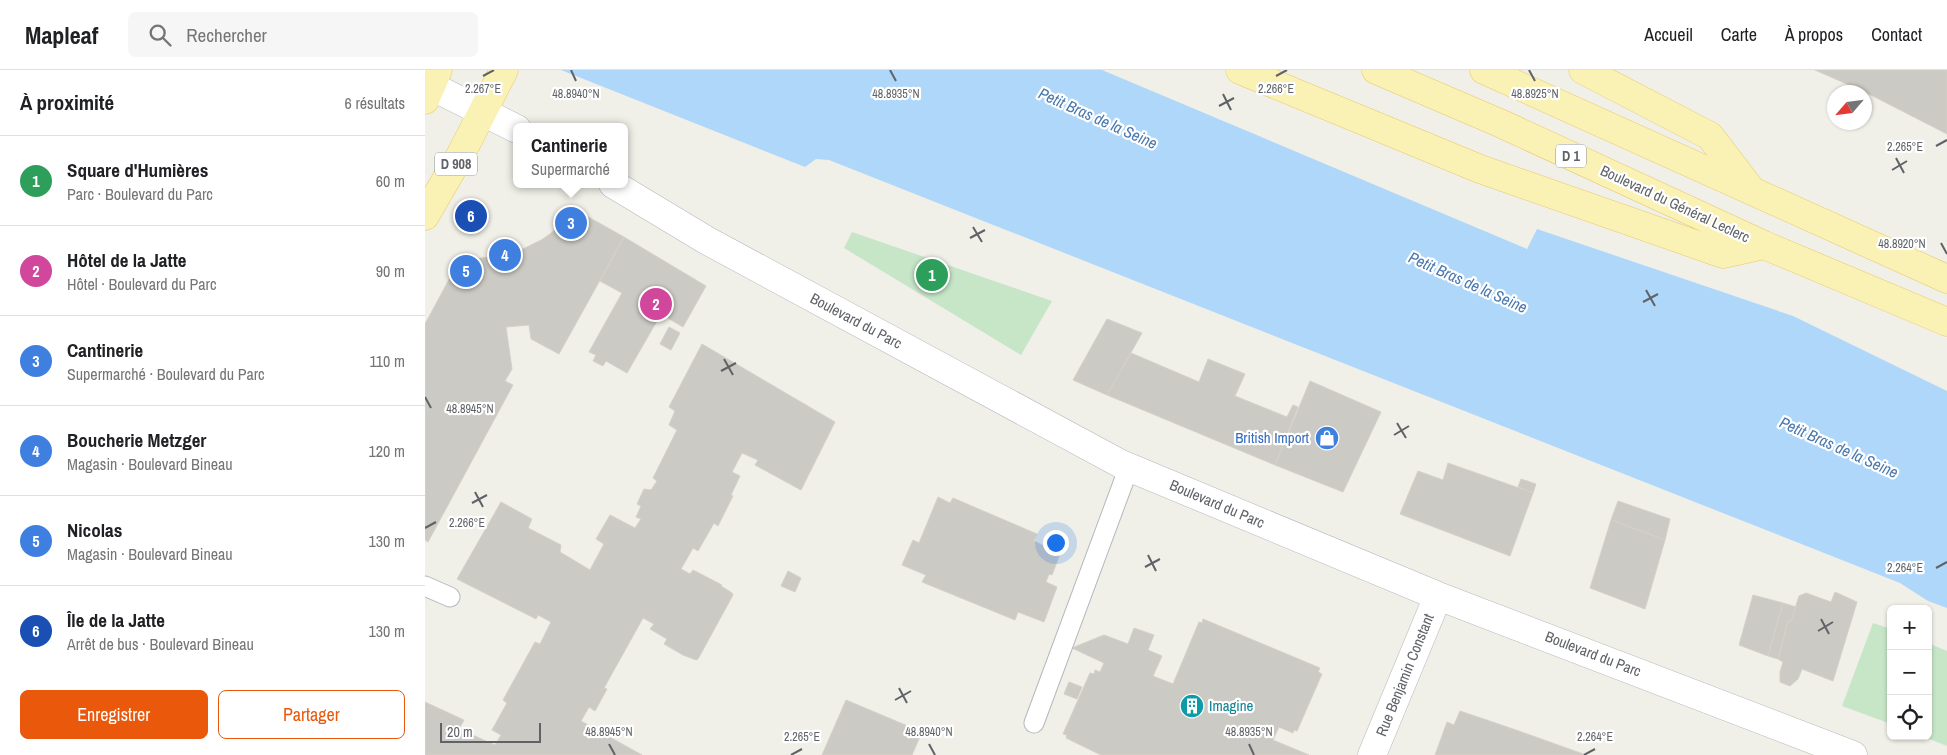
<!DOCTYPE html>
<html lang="fr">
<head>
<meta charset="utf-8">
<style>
	body { margin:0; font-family:"Archivo Narrow",sans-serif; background:#f6f6f6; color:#202124 }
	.controls { position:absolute; right:15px; bottom:15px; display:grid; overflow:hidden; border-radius:8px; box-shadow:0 1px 4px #0004 }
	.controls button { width:45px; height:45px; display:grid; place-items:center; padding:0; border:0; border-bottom:1px solid #e0e0e0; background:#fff; color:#202124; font:25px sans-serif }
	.compass { position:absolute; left:1402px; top:15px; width:45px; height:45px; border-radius:50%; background:#fff; box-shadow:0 1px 4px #0004; rotate:242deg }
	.scale { position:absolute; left:15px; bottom:12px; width:101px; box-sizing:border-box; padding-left:5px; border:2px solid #5f6367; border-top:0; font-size:14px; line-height:18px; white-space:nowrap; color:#5f6367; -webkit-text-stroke:4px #fff; paint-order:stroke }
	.you { position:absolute; left:630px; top:472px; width:18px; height:18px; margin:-12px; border:4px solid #fff; border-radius:50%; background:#1a73e8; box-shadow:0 0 0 8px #1a73e833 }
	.badge { display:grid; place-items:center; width:32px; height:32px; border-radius:50%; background:#ea580c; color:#fff; font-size:16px; font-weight:700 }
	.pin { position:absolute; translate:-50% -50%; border:2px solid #fff; box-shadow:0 1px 5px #0006 }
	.popup { position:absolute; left:88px; top:53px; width:115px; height:65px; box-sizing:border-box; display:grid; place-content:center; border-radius:8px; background:#fff; filter:drop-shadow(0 1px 4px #0005); font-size:16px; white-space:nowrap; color:#757577 }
	.popup b { font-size:19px; color:#202124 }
	.popup::after { content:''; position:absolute; left:50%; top:100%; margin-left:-10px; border:10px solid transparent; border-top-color:#fff }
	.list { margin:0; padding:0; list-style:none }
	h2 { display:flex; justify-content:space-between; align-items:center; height:65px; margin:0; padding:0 20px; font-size:21px }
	h2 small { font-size:16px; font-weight:400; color:#757577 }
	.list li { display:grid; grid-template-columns:32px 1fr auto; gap:15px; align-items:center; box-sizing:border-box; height:90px; padding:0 20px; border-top:1px solid #e0e0e0 }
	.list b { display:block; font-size:19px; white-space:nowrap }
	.list p { margin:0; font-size:16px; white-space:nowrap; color:#757577 }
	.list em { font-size:16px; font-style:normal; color:#757577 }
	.actions { display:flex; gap:10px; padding:15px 20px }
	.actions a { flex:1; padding:11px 0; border:1px solid #ea580c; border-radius:8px; text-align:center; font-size:18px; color:#ea580c }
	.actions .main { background:#ea580c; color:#fff }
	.icon { flex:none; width:28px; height:28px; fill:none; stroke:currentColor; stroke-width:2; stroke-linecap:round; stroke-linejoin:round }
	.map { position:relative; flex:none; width:1522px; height:685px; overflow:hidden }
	header { display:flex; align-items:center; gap:30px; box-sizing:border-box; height:70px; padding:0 25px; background:#fff; border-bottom:1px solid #e0e0e0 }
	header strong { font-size:24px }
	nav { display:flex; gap:28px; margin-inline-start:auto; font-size:18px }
	.search { width:350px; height:45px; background:#f6f6f6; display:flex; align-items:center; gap:12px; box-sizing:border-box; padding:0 18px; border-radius:8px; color:#757577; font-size:19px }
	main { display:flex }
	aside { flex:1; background:#fff }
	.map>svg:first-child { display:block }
	.green { fill:#c7e6c8 }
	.water { fill:#afd7fa }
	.building { fill:#cccac5; stroke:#d5d1c7 }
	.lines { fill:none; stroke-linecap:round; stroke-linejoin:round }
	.lane-casing { stroke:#b5b8bc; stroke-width:21 }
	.street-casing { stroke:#b5b8bc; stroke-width:29 }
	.primary-casing { stroke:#e9c969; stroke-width:29 }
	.lane { stroke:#fff; stroke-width:19 }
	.street { stroke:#fff; stroke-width:28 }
	.primary { stroke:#faf1b4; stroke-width:28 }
	.ticks { fill:none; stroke:#5f6367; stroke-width:2 }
	.labels { text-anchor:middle; stroke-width:4.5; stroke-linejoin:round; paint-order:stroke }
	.shield { fill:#fff; stroke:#8f9295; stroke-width:1 }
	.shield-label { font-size:14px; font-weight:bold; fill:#5f6367 }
	.street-label { font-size:15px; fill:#5f6367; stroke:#fff }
	.shop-label { font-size:15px; fill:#366cbe; stroke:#fff; text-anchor:end }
	.culture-label { font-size:15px; fill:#0d838f; stroke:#fff; text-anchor:start }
	.water-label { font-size:16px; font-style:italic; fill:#4b78ad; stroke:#fff }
	.ticks-label { font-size:12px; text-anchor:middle; fill:#5f6367; stroke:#fff; stroke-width:4.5; stroke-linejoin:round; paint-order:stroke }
</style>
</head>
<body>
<header>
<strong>Mapleaf</strong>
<div class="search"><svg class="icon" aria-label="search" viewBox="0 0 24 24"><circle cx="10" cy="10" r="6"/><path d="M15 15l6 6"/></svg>Rechercher</div>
<nav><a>Accueil</a><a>Carte</a><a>À propos</a><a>Contact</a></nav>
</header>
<main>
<aside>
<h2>À proximité<small>6 résultats</small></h2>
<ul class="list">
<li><span class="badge" style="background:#2e9e5b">1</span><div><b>Square d'Humières</b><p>Parc · Boulevard du Parc</p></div><em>60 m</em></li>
<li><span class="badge" style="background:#d1479c">2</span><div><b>Hôtel de la Jatte</b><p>Hôtel · Boulevard du Parc</p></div><em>90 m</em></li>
<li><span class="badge" style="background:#3f7fe0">3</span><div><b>Cantinerie</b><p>Supermarché · Boulevard du Parc</p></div><em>110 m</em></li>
<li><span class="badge" style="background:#3f7fe0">4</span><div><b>Boucherie Metzger</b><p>Magasin · Boulevard Bineau</p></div><em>120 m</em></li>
<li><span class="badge" style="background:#3f7fe0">5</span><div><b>Nicolas</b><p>Magasin · Boulevard Bineau</p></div><em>130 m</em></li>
<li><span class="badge" style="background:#1a4fb4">6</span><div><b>Île de la Jatte</b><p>Arrêt de bus · Boulevard Bineau</p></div><em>130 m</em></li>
</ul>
<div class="actions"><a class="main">Enregistrer</a><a>Partager</a></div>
</aside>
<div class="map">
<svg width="1522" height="685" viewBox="0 0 1522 685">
	<rect width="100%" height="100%" fill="#f0efe8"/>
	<path class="green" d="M 427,162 L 627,231 L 596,285 L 419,178 Z
		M 1448,553 L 1466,559 L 1466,654 L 1417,636 Z
		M 1503,573 L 1522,581 L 1522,676 L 1497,666 L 1503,666 Z"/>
	<path class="water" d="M 136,0 L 677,0 L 1102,179 L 1112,159 L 1368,246 L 1522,321 L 1522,538 L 1503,531 L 1475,513 L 404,90 L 391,89 L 380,97 Z"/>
	<path class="building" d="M 1390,0 L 1522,0 L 1522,64 L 1440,22 Z
		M 151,140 L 199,167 L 134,284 L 106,269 L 104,255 L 81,257 L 87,299 L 80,311 L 88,315 L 3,472 L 0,470 L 0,254 L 34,191 L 79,185 L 98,179 L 118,169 L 138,154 Z
		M 199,167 L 281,216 L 258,257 L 236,244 L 202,303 L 181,291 L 178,296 L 168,291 L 171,285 L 164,282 L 197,223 L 175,211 Z
		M 682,249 L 717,263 L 682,325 L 648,310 Z
		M 244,257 L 255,263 L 246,280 L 235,274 Z
		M 277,274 L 410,352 L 376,420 L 330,395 L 333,390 L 317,383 L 307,402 L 315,406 L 306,425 L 308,426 L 293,456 L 289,453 L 273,481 L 268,478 L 256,499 L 265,504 L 268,500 L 297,515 L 296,516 L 307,523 L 308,525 L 273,589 L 271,590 L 258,585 L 239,574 L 242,569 L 225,559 L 229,554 L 218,548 L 179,618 L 182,619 L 170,641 L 164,637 L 156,651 L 217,685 L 0,685 L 0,632 L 39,650 L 34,659 L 70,675 L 76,665 L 67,660 L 82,633 L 78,630 L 110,572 L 115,574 L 126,552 L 113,545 L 111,549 L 32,509 L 76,432 L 107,449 L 103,458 L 136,475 L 135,482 L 165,500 L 179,474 L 171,469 L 185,445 L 210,458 L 216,449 L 211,447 L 216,436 L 212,434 L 219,419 L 226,420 L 232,411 L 228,408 L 252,360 L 244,355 L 250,341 L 244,337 Z
		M 706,283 L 774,312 L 783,289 L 820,304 L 810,326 L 862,347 L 868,335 L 873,337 L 850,395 L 682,325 Z
		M 885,311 L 956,342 L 918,422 L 850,395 Z
		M 1023,393 L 1108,423 L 1085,486 L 975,444 L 993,401 L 1018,410 Z
		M 1096,409 L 1111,414 L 1108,423 L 1093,417 Z
		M 513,427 L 525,433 L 528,428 L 612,464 L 609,471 L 635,484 L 627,505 L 624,504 L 621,512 L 632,517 L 619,552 L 593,542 L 590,550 L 497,512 L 501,505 L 477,495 L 488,470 L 494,473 Z
		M 1193,431 L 1245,449 L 1240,470 L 1186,450 Z
		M 1186,450 L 1240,470 L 1220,539 L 1165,518 Z
		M 363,501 L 376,508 L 370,522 L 356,516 Z
		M 1410,522 L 1432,532 L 1408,611 L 1377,599 L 1373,609 L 1365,616 L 1355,612 L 1355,602 L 1358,592 L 1353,589 L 1363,551 L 1366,551 L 1374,526 L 1381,523 L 1406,532 Z
		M 1328,525 L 1358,533 L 1343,586 L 1314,575 Z
		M 1358,533 L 1371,537 L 1366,551 L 1363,551 L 1353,589 L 1343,586 Z
		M 778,549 L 895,598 L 893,602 L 897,604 L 872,661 L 869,660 L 868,663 L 854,657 L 848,670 L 884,685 L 676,685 L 641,668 L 642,665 L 638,664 L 665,603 L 669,604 L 670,600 L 675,602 L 679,593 L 647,578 L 679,565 L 703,574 L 709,558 L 729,565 L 723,580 L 737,586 L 728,606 L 748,614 L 774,552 L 777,553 Z
		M 644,612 L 657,617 L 652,629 L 639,624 Z
		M 421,630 L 497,662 L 487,685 L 397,685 Z
		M 1035,641 L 1091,660 L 1161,685 L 1010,685 L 1022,652 L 1029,655 Z"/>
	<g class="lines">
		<g class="lane-casing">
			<path id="lane" d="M 0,516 L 25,527
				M 609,653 L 704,397"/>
		</g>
		<g class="street-casing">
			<path id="street" d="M 0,13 L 92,59
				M 188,114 L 281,170 L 696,394 L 1013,526 L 1428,685
				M 947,685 L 1013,526"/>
		</g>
		<g class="primary-casing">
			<path id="primary" d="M 815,0 L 1055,99 L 1298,184 L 1339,175
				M 951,0 L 1077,54 L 1339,175 L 1522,252
				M 1059,0 L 1522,209
				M 1158,0 L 1285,66 L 1324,117
				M 0,30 L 13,0
				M 0,146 L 36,84 L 79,0"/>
		</g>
		<use href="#lane" class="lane"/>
		<use href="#street" class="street"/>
		<use href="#primary" class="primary"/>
	</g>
	<path class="ticks" d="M 146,0 L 151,11M 465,0 L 471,11M 1104,0 L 1110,11M 58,6 L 69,0M 851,6 L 862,0M 798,24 L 806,40M 794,36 L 809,28M 1511,76 L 1522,70M 1471,88 L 1479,103M 1467,100 L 1482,91M 548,157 L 557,172M 545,168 L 560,160M 1516,173 L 1522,184M 1221,220 L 1230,236M 1218,232 L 1233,224M 299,289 L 308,305M 296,301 L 311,293M 0,327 L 6,338M 972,353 L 981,368M 969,365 L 984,356M 50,422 L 58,437M 47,433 L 62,425M 0,458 L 11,452M 723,485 L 731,501M 720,497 L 735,489M 1511,498 L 1522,492M 1396,549 L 1404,564M 1393,561 L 1408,552M 474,618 L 482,633M 470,630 L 486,621M 184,674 L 190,685M 504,674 L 510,685M 824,674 L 829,685M 366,685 L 377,679M 1159,685 L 1170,679"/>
	<defs>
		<g id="shop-disc" transform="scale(1.25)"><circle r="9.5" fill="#3f7fe0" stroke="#fff"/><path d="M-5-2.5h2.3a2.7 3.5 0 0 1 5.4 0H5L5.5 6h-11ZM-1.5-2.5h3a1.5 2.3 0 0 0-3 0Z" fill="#fff"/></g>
		<g id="building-disc" transform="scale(1.25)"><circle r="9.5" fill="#0f9aa8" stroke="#fff"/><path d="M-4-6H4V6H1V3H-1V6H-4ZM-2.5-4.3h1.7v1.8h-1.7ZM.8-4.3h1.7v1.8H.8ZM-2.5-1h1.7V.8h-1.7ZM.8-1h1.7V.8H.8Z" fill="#fff"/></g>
	</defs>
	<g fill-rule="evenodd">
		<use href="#shop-disc" x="902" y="368"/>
		<use href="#building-disc" x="767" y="636"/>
	</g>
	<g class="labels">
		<g class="shield">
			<rect x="1131" y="74.5" width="30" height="23" rx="4"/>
			<rect x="10" y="82.5" width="42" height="23" rx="4"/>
		</g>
		<g class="shield-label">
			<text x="1146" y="91">D 1</text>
			<text x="31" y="99">D 908</text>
		</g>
		<g class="street-label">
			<text transform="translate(1250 134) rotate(25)" y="5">Boulevard du Général Leclerc</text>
			<text transform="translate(431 251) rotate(28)" y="5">Boulevard du Parc</text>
			<text transform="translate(792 434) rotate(23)" y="5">Boulevard du Parc</text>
			<text transform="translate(1168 584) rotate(21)" y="5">Boulevard du Parc</text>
			<text transform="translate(980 605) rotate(-68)" y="5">Rue Benjamin Constant</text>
		</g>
		<g class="shop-label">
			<text x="884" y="373">British Import</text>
		</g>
		<g class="culture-label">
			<text x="784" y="641">Imagine</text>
		</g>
		<g class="water-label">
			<text transform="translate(673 48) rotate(24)" y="6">Petit Bras de la Seine</text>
			<text transform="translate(1043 212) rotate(24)" y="6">Petit Bras de la Seine</text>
			<text transform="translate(1414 377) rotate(24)" y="6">Petit Bras de la Seine</text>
		</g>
	</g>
	<g class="ticks-label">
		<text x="58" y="23">2.267°E</text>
		<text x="851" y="23">2.266°E</text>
		<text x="151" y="28">48.8940°N</text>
		<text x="471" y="28">48.8935°N</text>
		<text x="1110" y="28">48.8925°N</text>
		<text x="1480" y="81">2.265°E</text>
		<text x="1477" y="178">48.8920°N</text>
		<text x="45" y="343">48.8945°N</text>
		<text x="42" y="457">2.266°E</text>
		<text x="1480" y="502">2.264°E</text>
		<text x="184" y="666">48.8945°N</text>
		<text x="504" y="666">48.8940°N</text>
		<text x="824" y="666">48.8935°N</text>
		<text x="377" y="671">2.265°E</text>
		<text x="1170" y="671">2.264°E</text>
	</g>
</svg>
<div class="controls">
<button>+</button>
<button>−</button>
<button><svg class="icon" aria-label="locate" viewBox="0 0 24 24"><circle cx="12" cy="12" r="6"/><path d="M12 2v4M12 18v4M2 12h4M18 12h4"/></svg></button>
</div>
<svg class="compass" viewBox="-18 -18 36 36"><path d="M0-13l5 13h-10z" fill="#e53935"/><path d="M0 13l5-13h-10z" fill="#757577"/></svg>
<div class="scale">20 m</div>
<div class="you"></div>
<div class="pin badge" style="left:507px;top:205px;background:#2e9e5b">1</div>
<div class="pin badge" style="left:231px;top:234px;background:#d1479c">2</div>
<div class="pin badge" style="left:146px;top:153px;background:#3f7fe0">3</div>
<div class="popup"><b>Cantinerie</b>Supermarché</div>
<div class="pin badge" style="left:80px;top:185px;background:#3f7fe0">4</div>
<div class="pin badge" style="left:41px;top:201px;background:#3f7fe0">5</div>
<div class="pin badge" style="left:46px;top:146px;background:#1a4fb4">6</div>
</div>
</main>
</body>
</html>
